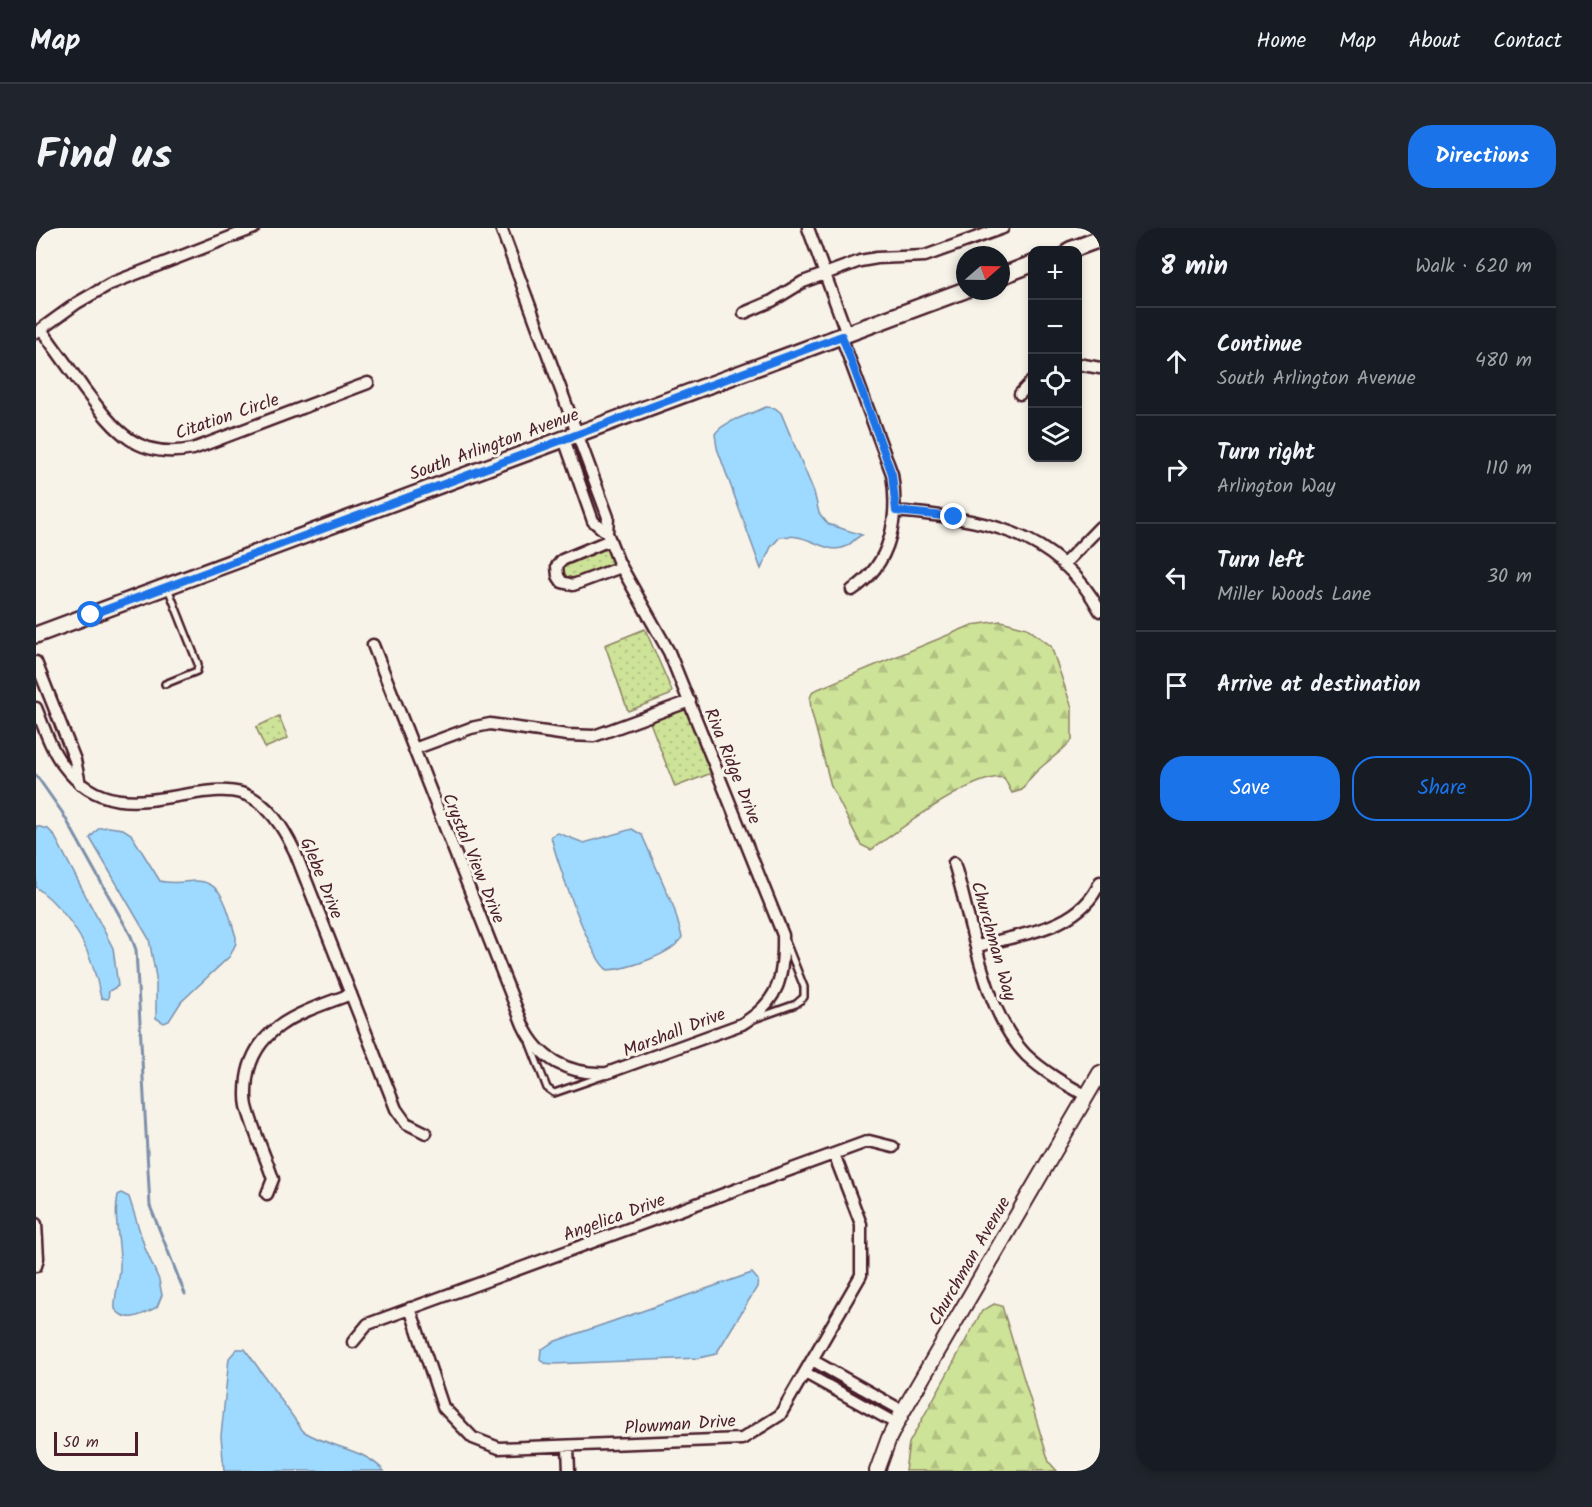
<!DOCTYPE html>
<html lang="en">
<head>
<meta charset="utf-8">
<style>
	body { margin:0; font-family:Kalam,sans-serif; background:#20242c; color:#f1f3f6 }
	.controls { position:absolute; right:18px; top:18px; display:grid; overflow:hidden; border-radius:12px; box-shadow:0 3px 9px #0003 }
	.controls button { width:54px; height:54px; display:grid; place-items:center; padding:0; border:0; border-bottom:2px solid #363941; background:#171b24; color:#f1f3f6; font:30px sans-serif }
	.compass { position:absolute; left:920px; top:18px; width:54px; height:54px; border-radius:50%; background:#171b24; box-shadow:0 3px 9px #0003; rotate:70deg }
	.scale { position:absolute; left:18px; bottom:15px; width:84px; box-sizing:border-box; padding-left:6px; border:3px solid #4a1f2b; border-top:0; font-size:16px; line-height:21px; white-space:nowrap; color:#4a1f2b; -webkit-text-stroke:4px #f7f3e8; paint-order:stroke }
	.stop { position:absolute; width:18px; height:18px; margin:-14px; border:4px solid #1a73e8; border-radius:50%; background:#fff }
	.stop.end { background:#1a73e8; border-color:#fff; box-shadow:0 2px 6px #0008 }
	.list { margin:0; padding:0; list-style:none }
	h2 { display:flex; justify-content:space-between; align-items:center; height:78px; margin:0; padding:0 24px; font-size:26px }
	h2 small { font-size:20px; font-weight:400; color:#9ea1a6 }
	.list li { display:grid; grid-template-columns:39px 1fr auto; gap:18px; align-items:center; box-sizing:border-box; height:108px; padding:0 24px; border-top:2px solid #363941 }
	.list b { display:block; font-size:22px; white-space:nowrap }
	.list p { margin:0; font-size:20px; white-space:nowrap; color:#9ea1a6 }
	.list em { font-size:20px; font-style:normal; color:#9ea1a6 }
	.actions { display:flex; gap:12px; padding:18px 24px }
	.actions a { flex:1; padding:14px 0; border:2px solid #1a73e8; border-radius:24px; text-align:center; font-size:21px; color:#1a73e8 }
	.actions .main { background:#1a73e8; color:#fff }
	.icon { flex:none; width:33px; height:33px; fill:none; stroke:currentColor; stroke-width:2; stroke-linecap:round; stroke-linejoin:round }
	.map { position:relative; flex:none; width:1064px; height:1243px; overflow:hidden; border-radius:24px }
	header { display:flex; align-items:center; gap:36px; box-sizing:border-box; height:84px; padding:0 30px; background:#171b24; border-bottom:2px solid #363941 }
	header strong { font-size:28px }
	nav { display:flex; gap:33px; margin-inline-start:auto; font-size:21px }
	.intro { display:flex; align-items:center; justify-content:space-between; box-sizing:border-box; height:144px; padding:0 36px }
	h1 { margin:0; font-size:42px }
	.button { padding:15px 27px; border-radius:24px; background:#1a73e8; color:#fff; font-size:21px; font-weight:700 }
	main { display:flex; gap:36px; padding:0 36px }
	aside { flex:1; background:#171b24; border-radius:24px; box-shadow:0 3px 9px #0003 }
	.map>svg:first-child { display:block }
	.forest { fill:url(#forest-firs); stroke:#8c8162; stroke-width:1.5 }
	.park { fill:url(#park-dots); stroke:#8c8162; stroke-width:1.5 }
	.water { fill:#9edaff; stroke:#7c8faa; stroke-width:1.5 }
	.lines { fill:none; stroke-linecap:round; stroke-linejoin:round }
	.stream { stroke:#7c8faa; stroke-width:3 }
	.service-casing { stroke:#4a1f2b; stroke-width:10 }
	.minor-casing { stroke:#4a1f2b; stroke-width:15 }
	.tertiary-casing { stroke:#4a1f2b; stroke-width:18 }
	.secondary-casing { stroke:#4a1f2b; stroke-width:20 }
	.service { stroke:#f7f3e8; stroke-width:5 }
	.minor { stroke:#f7f3e8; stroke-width:10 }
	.tertiary { stroke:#f7f3e8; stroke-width:14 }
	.secondary { stroke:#f7f3e8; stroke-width:15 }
	.route { stroke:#1a73e8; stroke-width:8 }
	.labels { text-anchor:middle; stroke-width:6; stroke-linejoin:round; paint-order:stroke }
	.street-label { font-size:18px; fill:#4a1f2b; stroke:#f7f3e8 }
</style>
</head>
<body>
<header>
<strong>Map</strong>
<nav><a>Home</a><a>Map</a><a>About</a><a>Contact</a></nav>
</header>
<div class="intro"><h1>Find us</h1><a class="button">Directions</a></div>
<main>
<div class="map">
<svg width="1064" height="1243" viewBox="0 0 1064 1243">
	<defs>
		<pattern id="forest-firs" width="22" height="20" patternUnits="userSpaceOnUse" patternTransform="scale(1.5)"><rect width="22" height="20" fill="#cde398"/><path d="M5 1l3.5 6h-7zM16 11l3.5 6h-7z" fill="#b2c283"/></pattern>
		<pattern id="park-dots" width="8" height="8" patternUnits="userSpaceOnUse" patternTransform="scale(1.5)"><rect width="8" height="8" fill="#cde398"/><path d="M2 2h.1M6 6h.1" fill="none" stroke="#b2c283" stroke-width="1.8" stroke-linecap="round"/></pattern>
	</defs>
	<rect width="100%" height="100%" fill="#f7f3e8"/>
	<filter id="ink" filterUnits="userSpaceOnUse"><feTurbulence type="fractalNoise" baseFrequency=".0167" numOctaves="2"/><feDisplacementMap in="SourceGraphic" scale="12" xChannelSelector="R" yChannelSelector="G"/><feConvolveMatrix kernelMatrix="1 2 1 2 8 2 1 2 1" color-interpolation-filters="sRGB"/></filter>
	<g filter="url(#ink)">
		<path class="forest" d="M 965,393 L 991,400 L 1015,418 L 1036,480 L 1036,512 C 1018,532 1000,538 986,562 L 976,565 L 968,550 C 940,543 860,604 835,622 L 825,617 L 795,558 L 775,482 L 774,470 L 777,463 L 936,397 Z
			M 958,1076 L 966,1078 L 1013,1234 L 1021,1243 L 869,1243 L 873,1215 L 946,1083 Z"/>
		<path class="park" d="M 574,312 L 583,335 L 542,355 L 522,348 L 532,329 Z
			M 609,401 L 636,463 L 634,467 L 592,483 L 569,417 Z
			M 654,473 L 681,543 L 639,559 L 612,489 Z
			M 243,488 L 252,510 L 229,520 L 220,499 Z"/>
		<path class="water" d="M 730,179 L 739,180 L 745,185 L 778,264 L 783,285 L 792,296 L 826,307 C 818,310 815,318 806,320 C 787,325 772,304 744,309 L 735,319 L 725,341 L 681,220 L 679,206 C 687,193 714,187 730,179 Z
			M 0,598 L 12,601 L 18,607 L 77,720 L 82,758 L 73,763 L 72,771 L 65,770 C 56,724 39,689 0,659 Z
			M 73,599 L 87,601 L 95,606 L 124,653 C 135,656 147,654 158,653 C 189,652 192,685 200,709 L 200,715 L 194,728 L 145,774 L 133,793 L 128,795 L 120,790 L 120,749 L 113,711 L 54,610 L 63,600 Z
			M 596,601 L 606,607 L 638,680 L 646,709 C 638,726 591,741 572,742 C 556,735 519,629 515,608 L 522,605 L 548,615 Z
			M 85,965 L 93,969 L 109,1020 L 123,1052 L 126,1067 L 121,1079 C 107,1086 91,1097 79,1081 C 78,1066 84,1054 84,1039 C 85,1016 77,990 82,967 Z
			M 716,1045 L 722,1052 L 721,1059 L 680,1126 L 663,1130 L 517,1136 L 508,1135 L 504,1131 L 505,1122 L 517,1114 Z
			M 201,1121 L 209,1121 L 267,1203 C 293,1220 326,1219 348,1243 L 188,1243 L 185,1208 L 193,1130 Z"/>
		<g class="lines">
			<path class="stream" d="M 0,547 L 26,584 L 95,708 L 100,722 L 114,978 L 149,1066"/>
			<g class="service-casing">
				<path id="service" d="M 129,456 L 161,443 L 162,436 L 132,360
					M 718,791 L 760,776 L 768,769 L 768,759 L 750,714
					M 494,816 L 511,860 L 518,865 L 567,848"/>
			</g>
			<g class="minor-casing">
				<path id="minor" d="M 465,0 L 572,289 L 571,305
					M 772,0 L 811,106
					M 708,85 L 736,73 L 767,54 L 824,33 L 841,30 L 889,28 L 967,0
					M 5,101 C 19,121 34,141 48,161 C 79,202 100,232 157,221 L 332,155
					M 1,104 L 41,75 L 74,56 L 218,0
					M 805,108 L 856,246 C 863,289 856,336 816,362
					M 1042,136 L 1064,140
					M 984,166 L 996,153
					M 860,283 C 944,291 1019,300 1064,383
					M 574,312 L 526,332 L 521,338 L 522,348 L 526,354 L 537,357 L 585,339
					M 1027,337 L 1064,299
					M 337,417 L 487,797 C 503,832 534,847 571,845 L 706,796 C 744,773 748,748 747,707 L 633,424 L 583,335 L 571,305 L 557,293 L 528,211
					M 0,434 L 39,532 L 44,556
					M 0,480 C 8,499 14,520 27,537 C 63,586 109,573 160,565 C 175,563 191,561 205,565 C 232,573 248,601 259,624 L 360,881 L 370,895 L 390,905
					M 378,521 L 435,500 L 454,496 L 531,507 L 558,508 L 654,473
					M 918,635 C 936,693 947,783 990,827 C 1008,844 1029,856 1051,868
					M 942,718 C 984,706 1045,701 1064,654
					M 231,966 L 237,951 C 229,927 217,902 211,878 C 209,869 210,859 211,850 C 219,796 270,783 315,766
					M 0,996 L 2,1030 L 0,1038
					M 374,1080 L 407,1179 L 437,1210 L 463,1220 L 706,1211 L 744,1187 L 825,1047 L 825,996 L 798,926
					M 317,1114 L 332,1096 L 833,913 L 857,919
					M 776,1132 L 867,1183
					M 769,1145 L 861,1196
					M 532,1219 L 533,1243"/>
			</g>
			<g class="tertiary-casing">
				<path id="tertiary" d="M 841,1243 L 853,1210 L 867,1183 L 1064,845"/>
			</g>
			<g class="secondary-casing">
				<path id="secondary" d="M 1034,22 L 1064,11
					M 965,48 L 996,36
					M 0,407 L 929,62"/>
			</g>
			<use href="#service" class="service"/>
			<use href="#minor" class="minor"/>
			<use href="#tertiary" class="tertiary"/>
			<use href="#secondary" class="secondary"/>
		</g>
	</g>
	<g class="lines" filter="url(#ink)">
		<path class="route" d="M 55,387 L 806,108 L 856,246 L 860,283 L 918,289"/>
	</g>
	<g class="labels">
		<g class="street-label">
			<text transform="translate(191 188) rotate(-19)" y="6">Citation Circle</text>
			<text transform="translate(458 216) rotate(-20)" y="6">South Arlington Avenue</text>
			<text transform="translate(697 538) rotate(68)" y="6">Riva Ridge Drive</text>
			<text transform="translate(438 630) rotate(68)" y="6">Crystal View Drive</text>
			<text transform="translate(286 650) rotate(68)" y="6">Glebe Drive</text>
			<text transform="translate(958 713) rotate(74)" y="6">Churchman Way</text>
			<text transform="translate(638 804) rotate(-21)" y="6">Marshall Drive</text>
			<text transform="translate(578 989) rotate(-20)" y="6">Angelica Drive</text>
			<text transform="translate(933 1033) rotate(-60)" y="6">Churchman Avenue</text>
			<text transform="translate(644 1196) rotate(-4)" y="6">Plowman Drive</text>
		</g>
	</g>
</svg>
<div class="controls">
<button>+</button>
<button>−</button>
<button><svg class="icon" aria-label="locate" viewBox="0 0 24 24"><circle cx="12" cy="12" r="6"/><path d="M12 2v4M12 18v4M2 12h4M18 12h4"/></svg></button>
<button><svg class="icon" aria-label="layers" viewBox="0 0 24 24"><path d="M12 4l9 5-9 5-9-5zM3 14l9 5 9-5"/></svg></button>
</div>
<svg class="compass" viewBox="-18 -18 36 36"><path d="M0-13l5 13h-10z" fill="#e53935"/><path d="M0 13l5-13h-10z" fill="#9ea1a6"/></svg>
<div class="scale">50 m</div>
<div class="stop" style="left:55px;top:387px"></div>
<div class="stop end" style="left:918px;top:289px"></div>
</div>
<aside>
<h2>8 min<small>Walk · 620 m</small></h2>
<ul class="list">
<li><svg class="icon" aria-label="ahead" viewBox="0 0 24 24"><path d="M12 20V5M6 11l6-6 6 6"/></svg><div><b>Continue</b><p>South Arlington Avenue</p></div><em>480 m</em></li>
<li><svg class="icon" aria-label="right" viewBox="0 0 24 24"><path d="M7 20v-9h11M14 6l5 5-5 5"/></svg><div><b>Turn right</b><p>Arlington Way</p></div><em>110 m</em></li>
<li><svg class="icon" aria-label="left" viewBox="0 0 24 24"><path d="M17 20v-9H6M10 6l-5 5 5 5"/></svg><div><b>Turn left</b><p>Miller Woods Lane</p></div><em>30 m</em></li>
<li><svg class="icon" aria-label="arrive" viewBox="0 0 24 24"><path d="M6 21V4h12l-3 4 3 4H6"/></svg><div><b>Arrive at destination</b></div></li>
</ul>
<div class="actions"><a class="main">Save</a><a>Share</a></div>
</aside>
</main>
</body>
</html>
